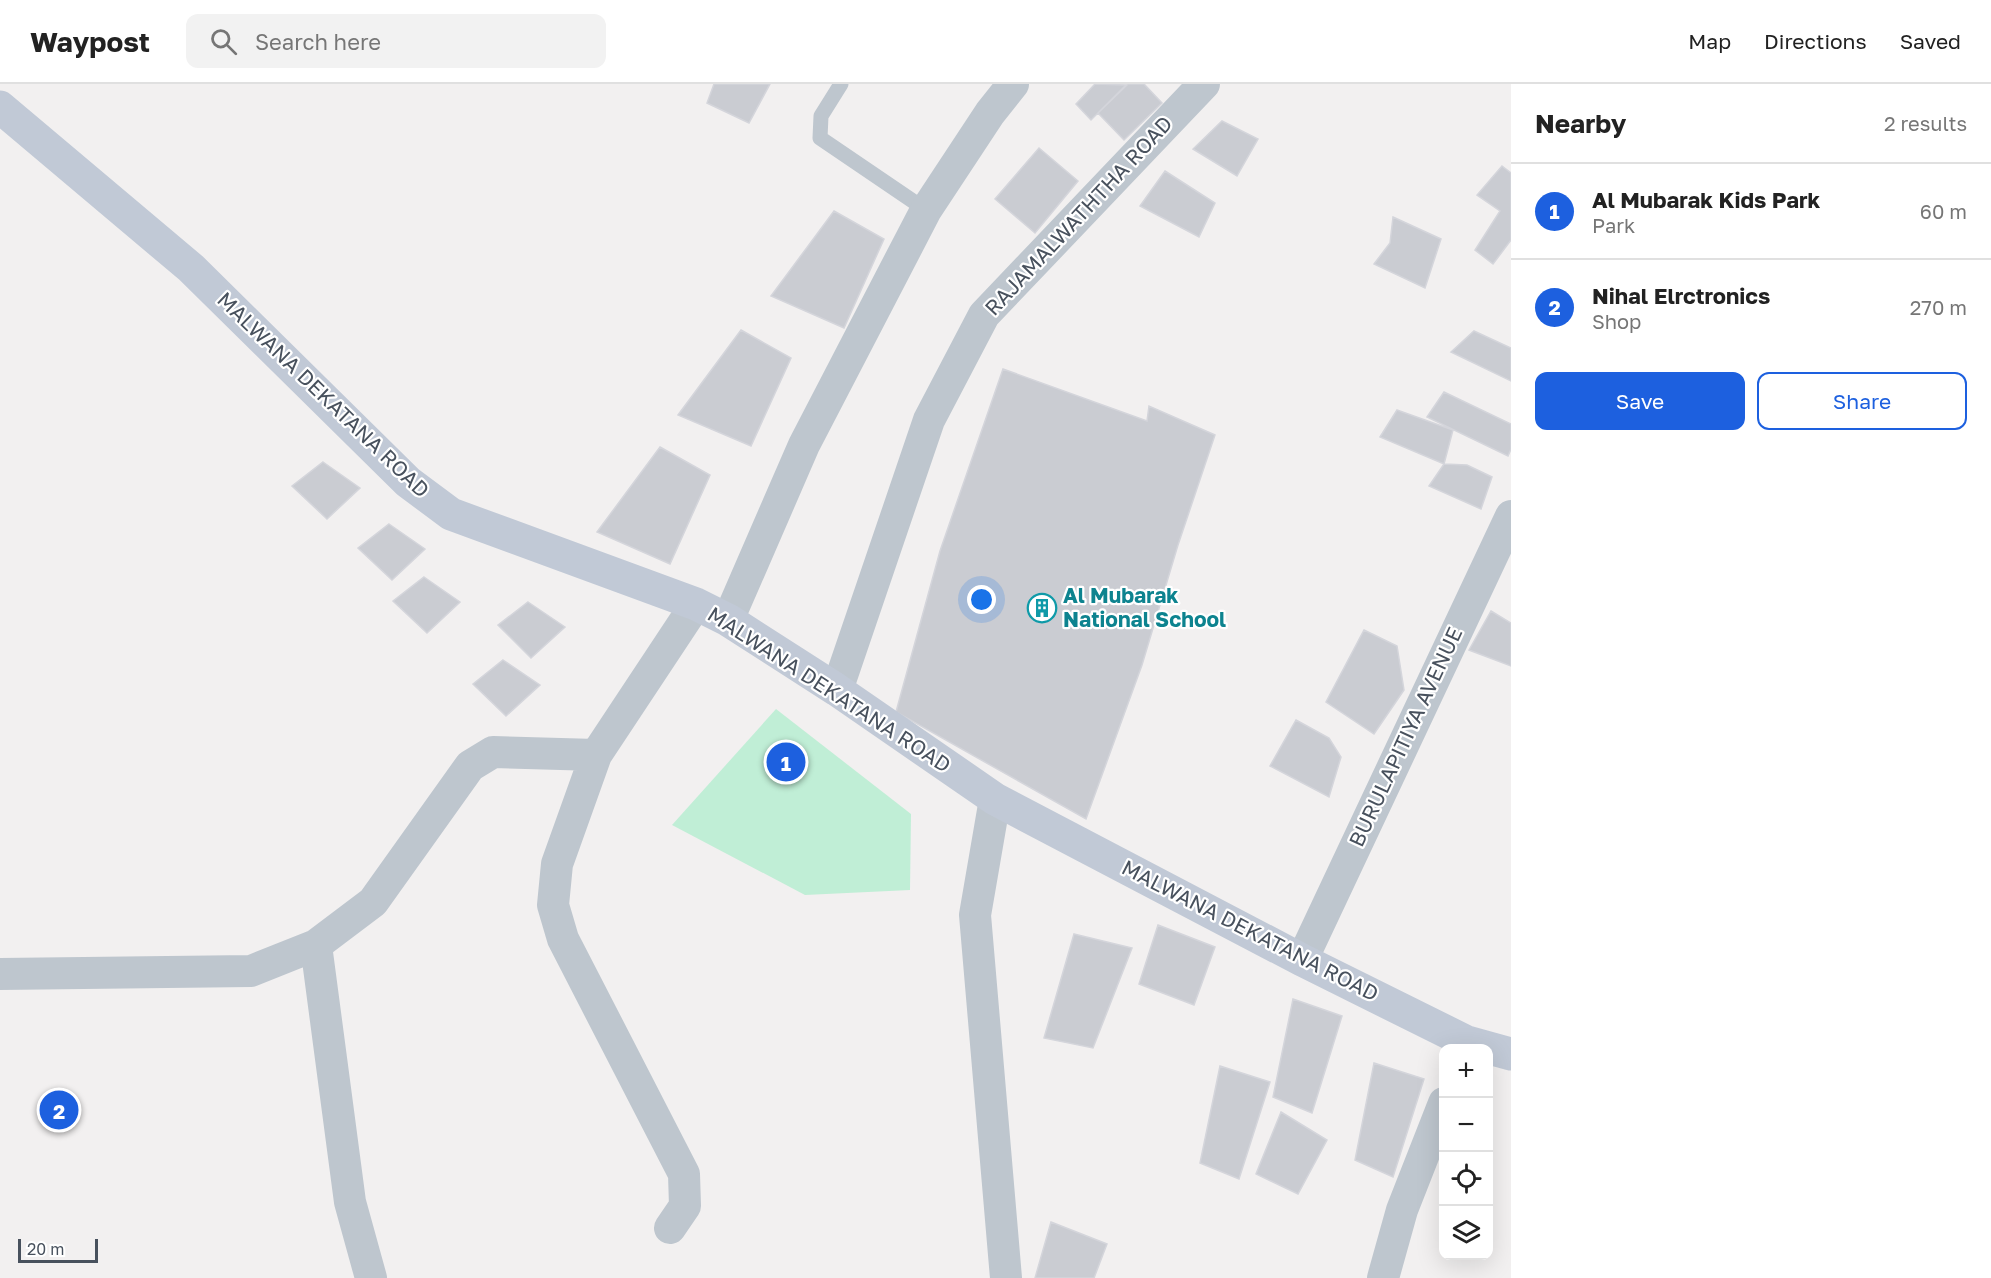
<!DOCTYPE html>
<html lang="en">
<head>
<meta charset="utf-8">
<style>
	body { margin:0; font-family:"Golos Text",sans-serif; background:#f2f2f2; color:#222 }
	.controls { position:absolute; right:18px; bottom:18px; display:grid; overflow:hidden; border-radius:12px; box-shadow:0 6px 24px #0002 }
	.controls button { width:54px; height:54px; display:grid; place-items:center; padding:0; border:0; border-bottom:2px solid #e0e0e0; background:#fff; color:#222; font:30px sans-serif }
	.scale { position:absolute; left:18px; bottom:15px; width:80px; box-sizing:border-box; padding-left:6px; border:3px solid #48515d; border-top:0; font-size:16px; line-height:21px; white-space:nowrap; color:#48515d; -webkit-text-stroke:4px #fff; paint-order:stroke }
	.you { position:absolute; left:982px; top:516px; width:21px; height:21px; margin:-15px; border:4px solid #fff; border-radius:50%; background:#1a73e8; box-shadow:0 0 0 9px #1a73e833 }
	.badge { display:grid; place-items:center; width:39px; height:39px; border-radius:50%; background:#1d60df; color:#fff; font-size:20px; font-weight:700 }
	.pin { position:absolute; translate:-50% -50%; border:3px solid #fff; box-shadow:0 2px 6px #0006 }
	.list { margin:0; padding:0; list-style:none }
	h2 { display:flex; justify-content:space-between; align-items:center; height:78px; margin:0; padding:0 24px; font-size:26px }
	h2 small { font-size:20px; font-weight:400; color:#767676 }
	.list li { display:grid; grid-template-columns:39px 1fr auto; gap:18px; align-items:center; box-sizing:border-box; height:96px; padding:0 24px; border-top:2px solid #e0e0e0 }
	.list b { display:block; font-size:22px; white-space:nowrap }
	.list p { margin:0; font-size:20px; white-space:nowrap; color:#767676 }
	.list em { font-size:20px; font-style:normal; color:#767676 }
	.actions { display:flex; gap:12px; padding:18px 24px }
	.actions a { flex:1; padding:14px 0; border:2px solid #1d60df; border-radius:12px; text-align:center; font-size:21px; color:#1d60df }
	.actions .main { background:#1d60df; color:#fff }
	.icon { flex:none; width:33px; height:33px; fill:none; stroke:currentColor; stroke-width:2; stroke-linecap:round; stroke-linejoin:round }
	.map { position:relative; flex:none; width:1511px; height:1194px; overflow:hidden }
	header { display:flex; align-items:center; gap:36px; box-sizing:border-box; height:84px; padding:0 30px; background:#fff; border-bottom:2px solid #e0e0e0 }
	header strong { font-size:28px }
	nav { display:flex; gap:33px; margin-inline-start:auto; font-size:21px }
	.search { width:420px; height:54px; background:#f2f2f2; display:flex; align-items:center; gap:15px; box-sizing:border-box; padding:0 21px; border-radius:12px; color:#767676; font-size:22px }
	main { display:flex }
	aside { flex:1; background:#fff }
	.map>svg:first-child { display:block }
	.green { fill:#c0eed6 }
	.building { fill:#caccd2; stroke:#d4d5db; stroke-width:1.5 }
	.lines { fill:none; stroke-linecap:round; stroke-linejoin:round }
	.lane { stroke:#bec6ce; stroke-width:15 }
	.street { stroke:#bec6ce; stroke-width:32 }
	.secondary { stroke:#c1c9d6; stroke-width:33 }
	.labels { text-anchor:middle; stroke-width:4.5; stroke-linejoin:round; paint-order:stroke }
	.street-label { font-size:21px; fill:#48515d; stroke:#fff }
	.culture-label { font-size:21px; font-weight:bold; fill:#0d838f; stroke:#fff; text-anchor:start }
</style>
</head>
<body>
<header>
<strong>Waypost</strong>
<div class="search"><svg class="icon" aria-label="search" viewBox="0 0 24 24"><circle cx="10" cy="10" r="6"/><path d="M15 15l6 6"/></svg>Search here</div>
<nav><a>Map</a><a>Directions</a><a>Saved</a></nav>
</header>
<main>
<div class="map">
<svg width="1511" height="1194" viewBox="0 0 1511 1194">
	<rect width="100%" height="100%" fill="#f2f0f0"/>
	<path class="green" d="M 776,625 L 911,730 L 910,806 L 805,811 L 672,741 Z"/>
	<path class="building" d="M 714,0 L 770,0 L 749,39 L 707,19 Z
		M 1095,0 L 1126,1 L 1091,36 L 1076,20 Z
		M 1128,0 L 1144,0 L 1162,19 L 1124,56 L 1098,29 Z
		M 1222,37 L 1258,55 L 1237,92 L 1193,65 Z
		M 1039,64 L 1078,97 L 1035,149 L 995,115 Z
		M 1502,82 L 1511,89 L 1511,156 L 1493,180 L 1475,166 L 1500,127 L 1477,111 Z
		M 1165,87 L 1215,119 L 1199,153 L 1140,122 Z
		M 834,127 L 884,155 L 844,244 L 771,212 Z
		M 1393,133 L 1441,155 L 1425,204 L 1374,180 L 1390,159 Z
		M 741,246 L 791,274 L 751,362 L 678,331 Z
		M 1474,247 L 1511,264 L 1511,297 L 1451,268 Z
		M 1003,285 L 1147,337 L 1149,322 L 1215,351 L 1178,461 L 1142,581 L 1086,735 L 896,628 L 940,467 Z
		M 1444,308 L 1511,340 L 1511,365 L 1508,372 L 1427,333 Z
		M 1397,326 L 1453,346 L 1444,380 L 1380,353 Z
		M 660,363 L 710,391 L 670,480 L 597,448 Z
		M 323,378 L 360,404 L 327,435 L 292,402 Z
		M 1444,380 L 1467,381 L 1492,393 L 1481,425 L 1429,402 Z
		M 389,440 L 425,465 L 392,496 L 358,464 Z
		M 424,493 L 460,518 L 427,549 L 393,517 Z
		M 528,518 L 565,543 L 531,574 L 498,541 Z
		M 1491,527 L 1511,539 L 1511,582 L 1469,566 Z
		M 1364,546 L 1397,562 L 1404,606 L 1374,650 L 1326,618 Z
		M 503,576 L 540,601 L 506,632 L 473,600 Z
		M 1296,636 L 1329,654 L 1341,673 L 1329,713 L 1270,682 Z
		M 1158,841 L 1215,863 L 1194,921 L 1139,900 Z
		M 1074,850 L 1132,864 L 1093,964 L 1044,954 Z
		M 1293,915 L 1342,932 L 1312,1029 L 1273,1013 Z
		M 1374,979 L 1424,995 L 1393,1093 L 1355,1076 Z
		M 1220,982 L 1270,998 L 1239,1095 L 1200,1079 Z
		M 1281,1028 L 1327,1056 L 1298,1110 L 1256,1090 Z
		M 1051,1138 L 1107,1160 L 1094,1194 L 1035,1194 Z"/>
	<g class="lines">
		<path class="lane" d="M 841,0 L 821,32 L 820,54 L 926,126"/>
		<path class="street" d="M 728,536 L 804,361 L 926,126 L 990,29 L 1013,0
			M 837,606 L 929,336 L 984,231 L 1204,0
			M 596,671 L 557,780 L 553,821 L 563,855 L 684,1090 L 685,1122 L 670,1144
			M 995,715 L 975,831 L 1006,1194
			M 316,861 L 350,1118 L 371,1194
			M 1302,876 L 1511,432
			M 0,890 L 251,887 L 316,861 L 373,818 L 470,682 L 493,668 L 596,671 L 696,520
			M 1383,1194 L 1402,1126 L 1444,1019"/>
		<path class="secondary" d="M 0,23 L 191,184 L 408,398 L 451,430 L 696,520 L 728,536 L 837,606 L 995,715 L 1302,876 L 1467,958 L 1511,970"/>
	</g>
	<defs>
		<g id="building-ring" transform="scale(1.5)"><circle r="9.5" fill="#fff" stroke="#0f9aa8" stroke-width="1.5"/><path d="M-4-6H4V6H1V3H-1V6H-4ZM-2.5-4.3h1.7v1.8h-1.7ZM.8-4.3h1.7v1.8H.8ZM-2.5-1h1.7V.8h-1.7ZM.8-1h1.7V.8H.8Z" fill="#0f9aa8"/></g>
	</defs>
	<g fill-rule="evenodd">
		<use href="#building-ring" x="1042" y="524"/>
	</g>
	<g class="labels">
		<g class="street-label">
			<text transform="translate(1079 132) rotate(-47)" y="7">RAJAMALWATHTHA ROAD</text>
			<text transform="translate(323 311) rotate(44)" y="7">MALWANA DEKATANA ROAD</text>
			<text transform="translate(829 606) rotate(33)" y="7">MALWANA DEKATANA ROAD</text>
			<text transform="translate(1406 653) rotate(-65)" y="7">BURULAPITIYA AVENUE</text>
			<text transform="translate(1250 847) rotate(27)" y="7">MALWANA DEKATANA ROAD</text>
		</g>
		<g class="culture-label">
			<text x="1063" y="519">Al Mubarak<tspan x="1063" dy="24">National School</tspan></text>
		</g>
	</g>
</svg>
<div class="controls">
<button>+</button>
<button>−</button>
<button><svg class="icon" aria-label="locate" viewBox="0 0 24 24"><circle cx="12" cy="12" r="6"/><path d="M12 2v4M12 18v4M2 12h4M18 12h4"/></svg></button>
<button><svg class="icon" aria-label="layers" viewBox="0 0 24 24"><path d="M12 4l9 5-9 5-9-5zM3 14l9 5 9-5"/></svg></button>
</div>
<div class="scale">20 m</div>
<div class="you"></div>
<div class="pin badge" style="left:786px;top:678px">1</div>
<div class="pin badge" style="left:59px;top:1026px">2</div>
</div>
<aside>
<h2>Nearby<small>2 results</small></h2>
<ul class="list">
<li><span class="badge">1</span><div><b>Al Mubarak Kids Park</b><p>Park</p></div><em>60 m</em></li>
<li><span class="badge">2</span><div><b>Nihal Elrctronics</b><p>Shop</p></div><em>270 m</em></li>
</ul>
<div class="actions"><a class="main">Save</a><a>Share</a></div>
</aside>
</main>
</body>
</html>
